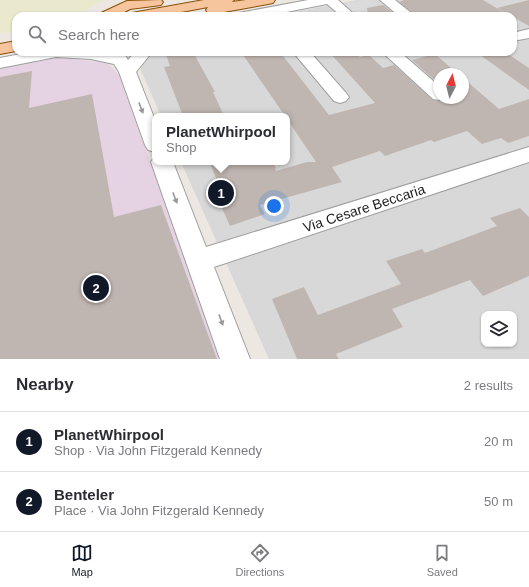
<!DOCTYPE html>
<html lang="en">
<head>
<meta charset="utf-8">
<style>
	body { margin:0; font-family:Arial,sans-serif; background:#f7f7f7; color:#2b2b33 }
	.controls { position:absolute; right:12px; bottom:12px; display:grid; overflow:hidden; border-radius:8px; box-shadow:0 1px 3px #0004 }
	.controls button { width:36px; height:36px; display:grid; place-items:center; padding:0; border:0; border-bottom:1px solid #e1e1e2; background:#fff; color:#2b2b33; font:20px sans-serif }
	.compass { position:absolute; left:433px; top:68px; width:36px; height:36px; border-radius:50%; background:#fff; box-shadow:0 1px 3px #0004; rotate:7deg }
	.you { position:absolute; left:274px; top:206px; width:14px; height:14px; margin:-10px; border:3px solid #fff; border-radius:50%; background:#1a73e8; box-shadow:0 0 0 6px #1a73e833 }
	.badge { display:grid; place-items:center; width:26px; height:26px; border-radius:50%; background:#111827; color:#fff; font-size:13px; font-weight:700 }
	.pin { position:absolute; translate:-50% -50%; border:2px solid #fff; box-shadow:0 1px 4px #0006 }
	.popup { position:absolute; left:152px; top:113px; width:138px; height:52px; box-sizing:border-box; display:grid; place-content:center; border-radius:8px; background:#fff; filter:drop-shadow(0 1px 3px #0005); font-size:13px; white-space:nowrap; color:#7c7c81 }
	.popup b { font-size:15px; color:#2b2b33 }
	.popup::after { content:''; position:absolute; left:50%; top:100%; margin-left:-8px; border:8px solid transparent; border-top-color:#fff }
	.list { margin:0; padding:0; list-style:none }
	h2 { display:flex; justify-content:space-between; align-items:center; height:52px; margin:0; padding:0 16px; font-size:17px }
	h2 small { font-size:13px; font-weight:400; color:#7c7c81 }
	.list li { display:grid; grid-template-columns:26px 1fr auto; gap:12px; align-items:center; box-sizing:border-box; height:60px; padding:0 16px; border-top:1px solid #e1e1e2 }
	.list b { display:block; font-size:15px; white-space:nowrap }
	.list p { margin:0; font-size:13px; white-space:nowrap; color:#7c7c81 }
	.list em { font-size:13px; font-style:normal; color:#7c7c81 }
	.icon { flex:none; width:22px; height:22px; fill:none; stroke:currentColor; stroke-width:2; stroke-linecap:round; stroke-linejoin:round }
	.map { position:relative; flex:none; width:529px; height:359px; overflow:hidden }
	.search { position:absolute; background:#fff; box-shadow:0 1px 3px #0004; left:12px; right:12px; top:12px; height:44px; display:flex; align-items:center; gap:10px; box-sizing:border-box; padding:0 14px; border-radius:12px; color:#7c7c81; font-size:15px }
	.sheet { height:172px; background:#fff }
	nav { display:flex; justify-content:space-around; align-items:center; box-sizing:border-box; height:56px; border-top:1px solid #e1e1e2; background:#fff; font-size:11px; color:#7c7c81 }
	nav a { display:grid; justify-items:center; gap:2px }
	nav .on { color:#111827 }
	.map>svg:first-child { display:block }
	.residential { fill:#d9d8d8; fill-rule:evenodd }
	.industrial { fill:#e5d3e4 }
	.farmland { fill:#eae9cd }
	.parking { fill:#dbdbdb }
	.building { fill:#c0b6b1 }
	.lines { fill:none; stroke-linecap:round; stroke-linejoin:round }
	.minor-casing { stroke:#9f9f9f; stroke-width:2 }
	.major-casing { stroke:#895009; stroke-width:2 }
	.minor { fill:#fff; fill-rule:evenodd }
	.major { fill:#f6c59d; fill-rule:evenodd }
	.oneway { fill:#989898 }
	.labels { text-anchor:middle; stroke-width:3; stroke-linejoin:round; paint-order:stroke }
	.street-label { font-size:14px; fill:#1b1b1b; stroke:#fff }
</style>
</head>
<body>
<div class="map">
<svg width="529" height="359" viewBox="0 0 529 359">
	<rect width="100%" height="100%" fill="#ece7e1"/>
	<path class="residential" d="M 357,0 L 529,0 L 529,359 L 269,359 L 181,162 L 287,162 L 287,116 L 161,116 L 141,71 L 141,64 L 154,52 L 513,52 L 513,16 L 274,16 ZM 439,74 L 463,74 L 463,98 L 439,98 ZM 484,314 L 514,314 L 514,344 L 484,344 Z"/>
	<path class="industrial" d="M 54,57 L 103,62 L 110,65 L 119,75 L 221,359 L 0,359 L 0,66 Z"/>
	<path class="farmland" d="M 0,0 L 106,0 L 92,6 L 78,16 L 16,16 L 16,31 L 0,33 Z"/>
	<path class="parking" d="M 365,0 L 372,0 L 379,5 L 349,12 L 341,5 Z"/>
	<path class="building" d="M 404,0 L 483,0 L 510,16 L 426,16 L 420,12 L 416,16 L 399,2 Z
		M 529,0 L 529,26 L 497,8 Z
		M 383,5 L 397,16 L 368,16 L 367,8 Z
		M 165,52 L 193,52 L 215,92 L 213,92 L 224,116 L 183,116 L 164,67 L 170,66 Z
		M 241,52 L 280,52 L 329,115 L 375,103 L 329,52 L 354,52 L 360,57 L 369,55 L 383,68 L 394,65 L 433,100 L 439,101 L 445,100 L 446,98 L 463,98 L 463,78 L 499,109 L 529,99 L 529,136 L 508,143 L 501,138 L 482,144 L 467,131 L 434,142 L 431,140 L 385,156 L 380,151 L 332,167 L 342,182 L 260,205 L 265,214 L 230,226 L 212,186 L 218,184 L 210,162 L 274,162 L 276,171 L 307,162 L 316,162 L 287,119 L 287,116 L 285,116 Z
		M 476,52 L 505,52 L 529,68 L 529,90 Z
		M 435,54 L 458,74 L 439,74 L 439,84 L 412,60 Z
		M 32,71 L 29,108 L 92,94 L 114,217 L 161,205 L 217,359 L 0,359 L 0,77 Z
		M 520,208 L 529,217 L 529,276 L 483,296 L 470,280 L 392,309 L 403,327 L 336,354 L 339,359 L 297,359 L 272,299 L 304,287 L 318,315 L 401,284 L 386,261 L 422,249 L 425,253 L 497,226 L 490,218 Z"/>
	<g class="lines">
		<g class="minor-casing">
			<path id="minor" d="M 308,0 L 338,0 L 356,16 L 341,16 L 327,4 L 266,16 L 237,16 L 239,13 L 244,12 Z
				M 380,0 L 395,0 L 415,16 L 399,16 Z
				M 529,29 L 529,38 L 513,41 L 513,33 Z
				M 31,52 L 123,52 L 128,60 L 135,52 L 152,52 L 136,72 L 155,120 L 155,152 L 148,150 L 145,145 L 119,72 L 114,64 L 91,59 L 56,57 L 0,68 L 0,58 Z
				M 293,52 L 310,52 L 346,93 L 349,97 L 346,101 L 340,103 L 334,101 Z
				M 382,52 L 400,52 L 439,86 L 439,98 L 445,99 L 439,100 L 433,99 Z
				M 529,147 L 529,162 L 214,267 L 250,359 L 220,359 L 151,162 L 155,156 L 155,162 L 173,162 L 206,247 Z"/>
		</g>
		<g class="major-casing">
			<path id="major" d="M 161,0 L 163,2 L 161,5 L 130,9 L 117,16 L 99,16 L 101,13 L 127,1 Z
				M 204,0 L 234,0 L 232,2 L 246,0 L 275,0 L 273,3 L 268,4 L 213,14 L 208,13 L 206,10 L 208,7 L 160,16 L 130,16 L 132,13 L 137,12 Z
				M 16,41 L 16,51 L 0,54 L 0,44 Z"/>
		</g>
		<use href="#minor" class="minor"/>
		<use href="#major" class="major"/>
	</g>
	<defs><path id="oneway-solid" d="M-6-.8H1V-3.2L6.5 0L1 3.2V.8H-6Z"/></defs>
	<g class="oneway">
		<use href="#oneway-solid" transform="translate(141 108) rotate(69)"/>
		<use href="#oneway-solid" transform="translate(175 198) rotate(69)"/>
		<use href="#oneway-solid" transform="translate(221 320) rotate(70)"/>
	</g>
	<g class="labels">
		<g class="street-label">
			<text transform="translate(364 208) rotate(-18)" y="5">Via Cesare Beccaria</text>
		</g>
	</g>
</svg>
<div class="controls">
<button><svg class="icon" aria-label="layers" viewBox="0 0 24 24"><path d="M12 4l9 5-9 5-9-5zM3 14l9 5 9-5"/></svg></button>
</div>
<svg class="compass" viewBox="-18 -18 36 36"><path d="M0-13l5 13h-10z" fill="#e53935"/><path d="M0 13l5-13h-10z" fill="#7c7c81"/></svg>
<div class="you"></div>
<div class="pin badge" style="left:221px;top:193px">1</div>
<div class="popup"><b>PlanetWhirpool</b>Shop</div>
<div class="pin badge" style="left:96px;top:288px">2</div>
<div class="search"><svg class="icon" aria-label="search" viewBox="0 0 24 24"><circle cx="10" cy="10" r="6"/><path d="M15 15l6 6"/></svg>Search here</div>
</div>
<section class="sheet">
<h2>Nearby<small>2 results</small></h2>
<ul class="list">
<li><span class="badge">1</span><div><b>PlanetWhirpool</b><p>Shop · Via John Fitzgerald Kennedy</p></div><em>20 m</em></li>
<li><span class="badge">2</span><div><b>Benteler</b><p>Place · Via John Fitzgerald Kennedy</p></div><em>50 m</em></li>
</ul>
</section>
<nav>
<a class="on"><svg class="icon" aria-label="map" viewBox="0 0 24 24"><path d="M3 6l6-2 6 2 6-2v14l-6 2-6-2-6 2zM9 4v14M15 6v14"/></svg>Map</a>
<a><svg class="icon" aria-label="directions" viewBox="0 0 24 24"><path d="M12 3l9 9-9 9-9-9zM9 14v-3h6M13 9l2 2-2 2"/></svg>Directions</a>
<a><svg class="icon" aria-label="saved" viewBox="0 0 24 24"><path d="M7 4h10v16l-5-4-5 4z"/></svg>Saved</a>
</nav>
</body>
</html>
